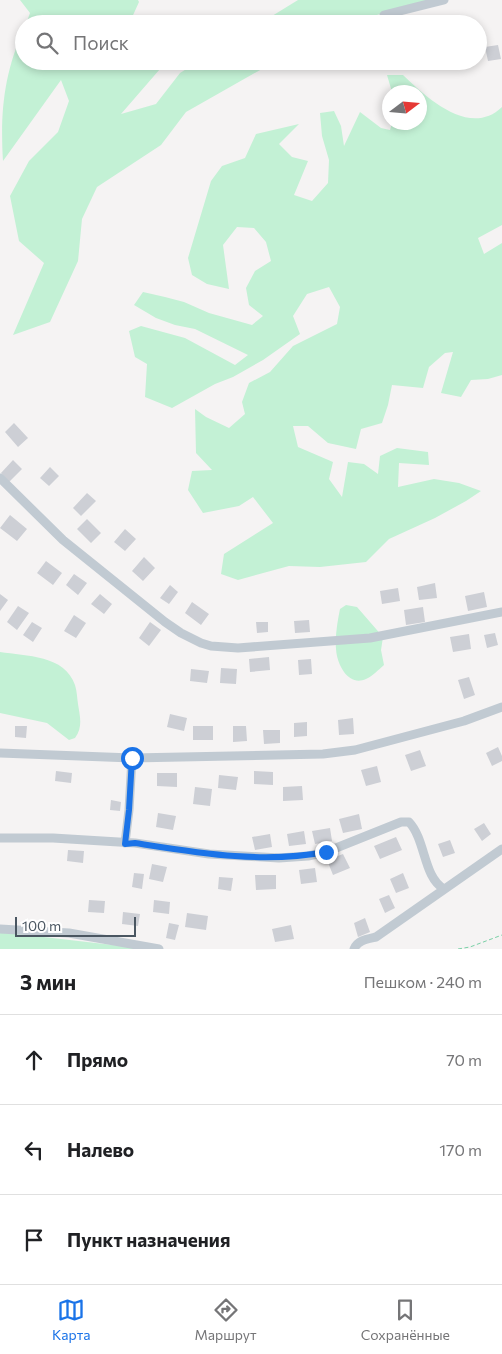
<!DOCTYPE html>
<html lang="ru">
<head>
<meta charset="utf-8">
<style>
	body { margin:0; font-family:Commissioner,sans-serif; background:#f2f2f2; color:#202124 }
	.compass { position:absolute; left:382px; top:85px; width:45px; height:45px; border-radius:50%; background:#fff; box-shadow:0 2px 8px #0003; rotate:74deg }
	.scale { position:absolute; left:15px; bottom:12px; width:121px; box-sizing:border-box; padding-left:5px; border:2px solid #4a5661; border-top:0; font-size:14px; line-height:18px; white-space:nowrap; color:#4a5661; -webkit-text-stroke:4px #fff; paint-order:stroke }
	.stop { position:absolute; width:15px; height:15px; margin:-11px; border:4px solid #1a73e8; border-radius:50%; background:#fff }
	.stop.end { background:#1a73e8; border-color:#fff; box-shadow:0 1px 5px #0008 }
	.list { margin:0; padding:0; list-style:none }
	h2 { display:flex; justify-content:space-between; align-items:center; height:65px; margin:0; padding:0 20px; font-size:21px }
	h2 small { font-size:16px; font-weight:400; color:#757577 }
	.list li { display:grid; grid-template-columns:32px 1fr auto; gap:15px; align-items:center; box-sizing:border-box; height:90px; padding:0 20px; border-top:1px solid #e0e0e0 }
	.list b { display:block; font-size:19px; white-space:nowrap }
	.list em { font-size:16px; font-style:normal; color:#757577 }
	.icon { flex:none; width:28px; height:28px; fill:none; stroke:currentColor; stroke-width:2; stroke-linecap:round; stroke-linejoin:round }
	.map { position:relative; flex:none; width:502px; height:949px; overflow:hidden }
	.search { position:absolute; background:#fff; box-shadow:0 2px 8px #0003; left:15px; right:15px; top:15px; height:55px; display:flex; align-items:center; gap:12px; box-sizing:border-box; padding:0 18px; border-radius:28px; color:#757577; font-size:19px }
	.sheet { height:335px; background:#fff }
	nav { display:flex; justify-content:space-around; align-items:center; box-sizing:border-box; height:70px; border-top:1px solid #e0e0e0; background:#fff; font-size:14px; color:#757577 }
	nav a { display:grid; justify-items:center; gap:2px }
	nav .on { color:#1a73e8 }
	.map>svg:first-child { display:block }
	.green { fill:#c3f1d5 }
	.building { fill:#cdcfd5 }
	.lines { fill:none; stroke-linecap:round; stroke-linejoin:round }
	.path { stroke:#7ad0a6; stroke-width:1; stroke-dasharray:4 2.5; stroke-linecap:butt }
	.minor { stroke:#c1cad2; stroke-width:9 }
	.route { stroke:#1a73e8; stroke-width:6 }
</style>
</head>
<body>
<div class="map">
<svg width="502" height="949" viewBox="0 0 502 949">
	<rect width="100%" height="100%" fill="#f5f3f3"/>
	<path class="green" d="M 20,0 L 138,0 L 139,2 L 129,24 L 26,24 L 30,13 Z
		M 298,0 L 428,0 L 370,17 L 355,24 L 259,24 Z
		M 24,28 L 24,61 L 161,61 L 160,69 L 121,114 L 156,104 L 180,73 L 199,61 L 276,61 L 186,112 L 161,145 L 97,187 L 82,219 L 78,261 L 50,322 L 13,335 L 44,263 L 19,241 L 10,196 L 29,161 L 58,132 L 69,101 L 61,80 L 3,161 C 0,111 4,74 24,28 Z
		M 387,75 L 403,75 C 427,98 470,138 502,107 L 502,225 L 478,238 L 484,254 L 502,243 L 502,375 L 488,379 L 471,380 L 461,397 L 441,393 L 453,352 L 445,353 L 429,367 L 423,388 L 392,385 L 388,405 L 382,423 L 361,429 L 356,449 L 328,443 L 308,426 L 293,426 L 298,447 L 333,462 L 329,479 L 342,497 L 348,462 L 364,464 L 378,474 L 380,456 L 397,448 L 428,452 L 429,465 L 399,463 L 398,487 L 434,479 L 459,483 L 481,491 L 466,501 L 435,518 L 389,539 L 366,562 L 320,567 L 289,566 L 238,580 L 221,574 L 224,554 L 273,523 L 253,497 L 239,506 L 203,513 L 188,490 L 192,471 L 212,470 L 196,453 L 195,409 L 206,417 L 229,428 L 245,414 L 242,402 L 249,383 L 270,372 L 293,346 L 337,324 L 340,307 L 329,287 L 307,294 L 293,316 L 300,334 L 263,360 L 233,377 L 215,384 L 172,408 L 145,397 L 147,364 L 135,357 L 129,331 L 141,326 L 185,338 L 235,365 L 248,355 L 195,329 L 175,325 L 156,318 L 134,305 L 143,292 L 165,297 L 184,302 L 209,313 L 252,325 L 263,316 L 249,305 L 246,288 L 255,271 L 271,261 L 266,242 L 254,228 L 237,227 L 223,245 L 229,289 L 207,284 L 192,275 L 188,258 L 211,181 L 222,166 L 245,158 L 256,134 L 299,124 L 279,144 L 292,157 L 308,161 L 294,195 L 312,201 L 328,183 L 329,160 L 322,136 L 320,113 L 334,111 L 341,126 L 344,146 L 360,112 L 381,128 L 390,130 L 392,123 L 420,122 L 420,92 L 392,92 Z
		M 346,605 L 357,607 L 383,637 L 381,650 L 384,665 C 378,670 373,676 366,679 C 350,686 340,669 337,656 C 334,641 337,624 340,609 Z
		M 0,652 C 26,656 65,655 75,685 C 77,691 77,698 78,704 C 80,717 83,727 75,738 L 69,740 L 47,723 L 0,713 Z
		M 0,932 L 148,949 L 0,949 Z"/>
	<path class="building" d="M 498,45 L 501,59 L 488,61 L 485,47 Z
		M 442,61 L 454,61 L 456,66 L 444,69 Z
		M 14,423 L 28,438 L 18,447 L 5,432 Z
		M 13,460 L 22,469 L 9,482 L 1,473 Z
		M 50,467 L 59,476 L 49,486 L 40,478 Z
		M 87,493 L 96,501 L 81,516 L 73,508 Z
		M 10,515 L 27,529 L 17,541 L 0,528 Z
		M 87,519 L 101,533 L 91,543 L 77,529 Z
		M 125,529 L 136,539 L 125,551 L 114,542 Z
		M 144,557 L 155,568 L 143,581 L 132,571 Z
		M 46,561 L 62,573 L 53,585 L 37,573 Z
		M 74,574 L 87,583 L 78,595 L 66,585 Z
		M 435,583 L 437,598 L 419,600 L 417,587 Z
		M 170,585 L 178,592 L 169,604 L 160,598 Z
		M 398,588 L 400,601 L 382,604 L 380,591 Z
		M 484,592 L 487,607 L 468,611 L 465,596 Z
		M 0,594 L 8,600 L 0,611 Z
		M 100,594 L 112,604 L 104,614 L 91,604 Z
		M 192,602 L 209,614 L 201,625 L 185,613 Z
		M 18,606 L 29,613 L 17,630 L 7,622 Z
		M 423,607 L 425,622 L 406,625 L 404,610 Z
		M 74,615 L 86,623 L 76,638 L 64,631 Z
		M 309,620 L 310,632 L 295,633 L 294,621 Z
		M 32,622 L 42,628 L 33,642 L 23,635 Z
		M 150,622 L 161,630 L 149,646 L 139,638 Z
		M 256,622 L 268,622 L 268,632 L 257,633 Z
		M 495,633 L 498,645 L 487,648 L 484,635 Z
		M 469,634 L 471,649 L 453,652 L 450,637 Z
		M 269,657 L 270,670 L 250,672 L 249,659 Z
		M 311,659 L 312,674 L 299,675 L 298,660 Z
		M 221,668 L 237,669 L 236,684 L 220,683 Z
		M 191,669 L 209,671 L 207,683 L 190,681 Z
		M 469,677 L 475,695 L 464,699 L 458,680 Z
		M 170,714 L 187,718 L 184,731 L 167,727 Z
		M 353,718 L 354,734 L 339,735 L 338,720 Z
		M 307,722 L 307,736 L 294,737 L 294,723 Z
		M 15,726 L 27,726 L 26,738 L 15,737 Z
		M 193,726 L 213,726 L 213,740 L 193,740 Z
		M 233,726 L 246,726 L 247,741 L 233,742 Z
		M 263,730 L 280,730 L 280,743 L 264,744 Z
		M 498,747 L 502,756 L 502,761 L 492,766 L 486,753 Z
		M 420,750 L 426,766 L 411,771 L 405,755 Z
		M 377,766 L 381,782 L 366,786 L 361,770 Z
		M 56,771 L 72,773 L 71,783 L 55,781 Z
		M 254,771 L 273,772 L 273,785 L 254,784 Z
		M 157,773 L 177,773 L 177,787 L 157,786 Z
		M 219,775 L 238,777 L 236,790 L 218,788 Z
		M 302,786 L 303,800 L 283,801 L 283,787 Z
		M 195,787 L 212,789 L 210,806 L 193,804 Z
		M 111,800 L 121,802 L 120,811 L 110,810 Z
		M 158,813 L 176,816 L 173,830 L 156,827 Z
		M 359,814 L 362,829 L 343,833 L 339,819 Z
		M 484,823 L 491,834 L 482,841 L 474,829 Z
		M 330,828 L 332,841 L 315,844 L 312,831 Z
		M 304,831 L 306,844 L 289,846 L 287,834 Z
		M 270,834 L 272,847 L 255,850 L 252,837 Z
		M 396,837 L 402,850 L 380,859 L 374,846 Z
		M 450,840 L 455,853 L 443,857 L 438,844 Z
		M 68,850 L 84,851 L 83,863 L 67,861 Z
		M 343,854 L 350,868 L 333,875 L 327,860 Z
		M 152,864 L 167,867 L 163,882 L 149,879 Z
		M 315,868 L 317,882 L 301,884 L 299,870 Z
		M 134,873 L 144,874 L 142,889 L 132,887 Z
		M 403,873 L 409,888 L 396,893 L 390,879 Z
		M 255,875 L 276,875 L 276,889 L 256,890 Z
		M 219,877 L 233,878 L 231,891 L 218,889 Z
		M 389,895 L 395,908 L 385,913 L 379,899 Z
		M 89,900 L 105,901 L 104,913 L 88,912 Z
		M 154,900 L 170,902 L 169,914 L 153,912 Z
		M 123,912 L 140,914 L 138,926 L 122,924 Z
		M 187,913 L 208,916 L 206,930 L 185,927 Z
		M 365,918 L 370,932 L 358,937 L 354,923 Z
		M 169,923 L 179,925 L 175,940 L 166,938 Z
		M 291,925 L 294,939 L 275,942 L 272,929 Z"/>
	<g class="lines">
		<path class="path" d="M 458,949 L 470,947 L 502,935"/>
		<path class="minor" d="M 384,15 L 444,0
			M 0,478 L 63,540 L 165,622 L 181,633 L 201,643 L 211,646 L 238,648 L 370,638 L 502,612
			M 0,753 L 132,758 L 323,754 L 355,750 L 464,721 L 502,707
			M 0,838 L 53,838 L 135,843 L 209,854 L 279,858 L 308,856 L 326,852 L 401,822 L 409,822 C 426,840 423,877 444,889
			M 125,843 L 129,810 L 132,758
			M 0,929 L 69,933 L 159,949
			M 354,949 C 358,940 367,939 376,937 L 502,849"/>
	</g>
	<g class="lines">
		<path class="route" d="M 132,758 L 129,810 L 125,844 L 135,843 C 199,853 262,864 326,852"/>
	</g>
</svg>
<svg class="compass" viewBox="-18 -18 36 36"><path d="M0-13l5 13h-10z" fill="#e53935"/><path d="M0 13l5-13h-10z" fill="#757577"/></svg>
<div class="scale">100 m</div>
<div class="stop" style="left:132px;top:758px"></div>
<div class="stop end" style="left:326px;top:852px"></div>
<div class="search"><svg class="icon" aria-label="search" viewBox="0 0 24 24"><circle cx="10" cy="10" r="6"/><path d="M15 15l6 6"/></svg>Поиск</div>
</div>
<section class="sheet">
<h2>3 мин<small>Пешком · 240 m</small></h2>
<ul class="list">
<li><svg class="icon" aria-label="ahead" viewBox="0 0 24 24"><path d="M12 20V5M6 11l6-6 6 6"/></svg><div><b>Прямо</b></div><em>70 m</em></li>
<li><svg class="icon" aria-label="left" viewBox="0 0 24 24"><path d="M17 20v-9H6M10 6l-5 5 5 5"/></svg><div><b>Налево</b></div><em>170 m</em></li>
<li><svg class="icon" aria-label="arrive" viewBox="0 0 24 24"><path d="M6 21V4h12l-3 4 3 4H6"/></svg><div><b>Пункт назначения</b></div></li>
</ul>
</section>
<nav>
<a class="on"><svg class="icon" aria-label="map" viewBox="0 0 24 24"><path d="M3 6l6-2 6 2 6-2v14l-6 2-6-2-6 2zM9 4v14M15 6v14"/></svg>Карта</a>
<a><svg class="icon" aria-label="directions" viewBox="0 0 24 24"><path d="M12 3l9 9-9 9-9-9zM9 14v-3h6M13 9l2 2-2 2"/></svg>Маршрут</a>
<a><svg class="icon" aria-label="saved" viewBox="0 0 24 24"><path d="M7 4h10v16l-5-4-5 4z"/></svg>Сохранённые</a>
</nav>
</body>
</html>
